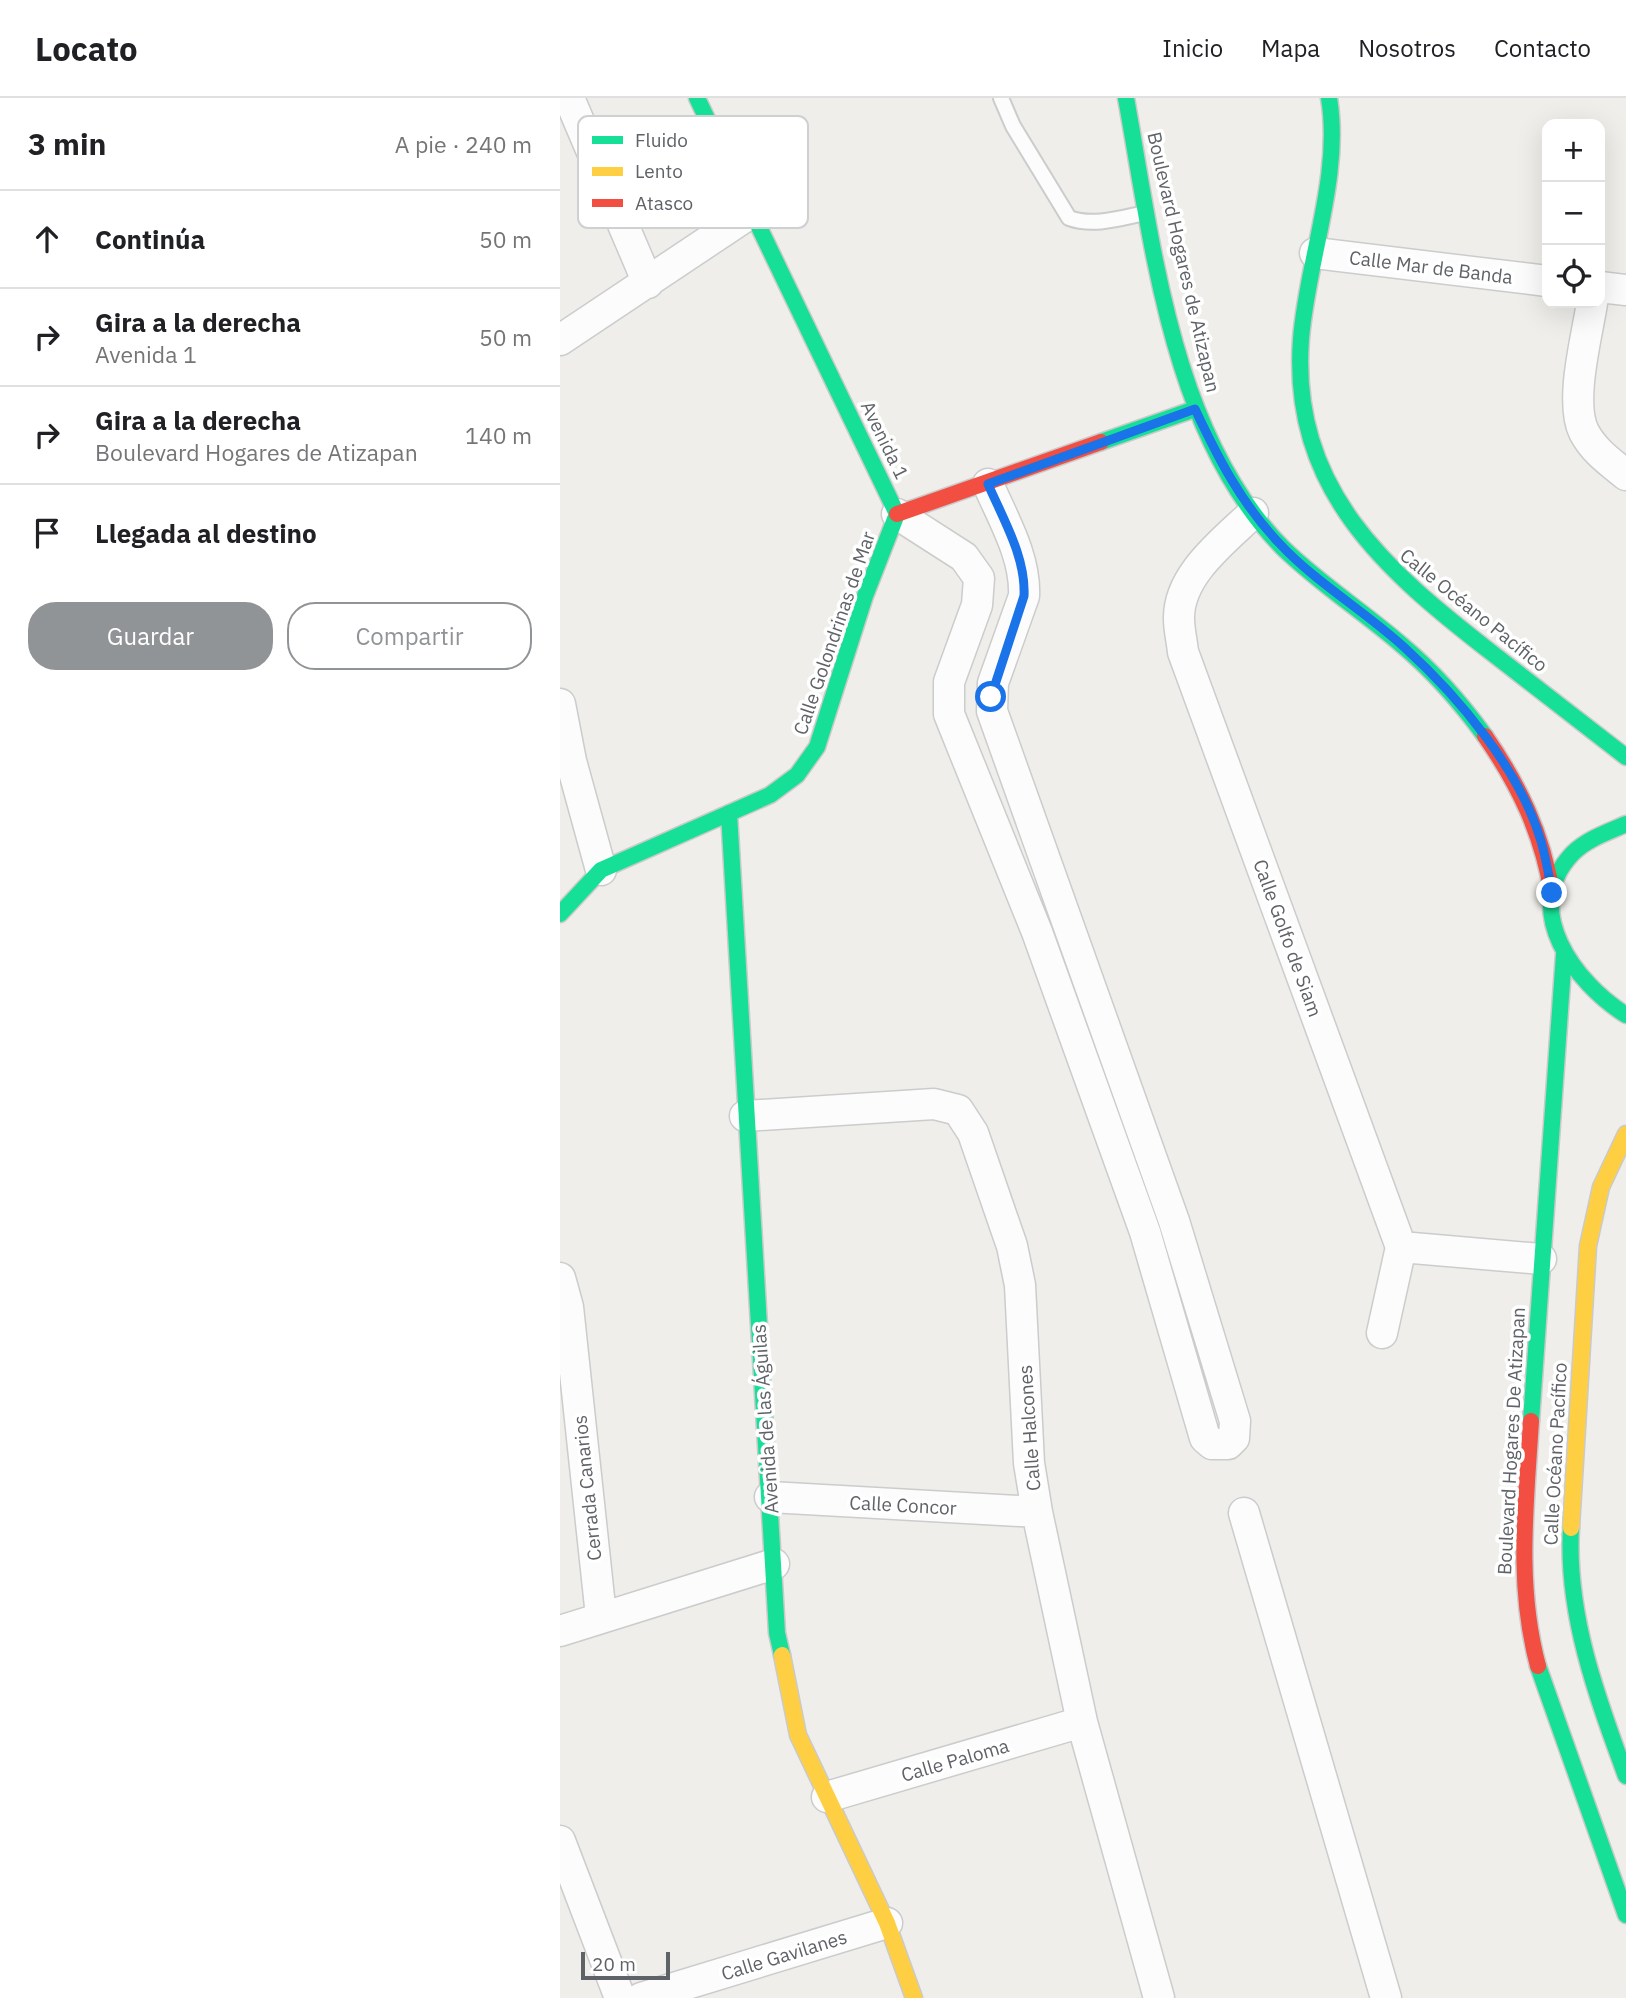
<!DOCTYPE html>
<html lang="es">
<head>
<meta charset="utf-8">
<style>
	body { margin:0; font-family:"IBM Plex Sans",sans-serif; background:#f6f6f6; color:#202124 }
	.controls { position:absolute; right:21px; top:21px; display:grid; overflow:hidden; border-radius:14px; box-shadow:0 7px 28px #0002 }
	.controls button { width:63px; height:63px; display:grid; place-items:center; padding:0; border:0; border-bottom:2px solid #e0e0e0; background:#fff; color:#202124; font:35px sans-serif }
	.scale { position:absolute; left:21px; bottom:18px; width:89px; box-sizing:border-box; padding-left:7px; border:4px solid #5f6368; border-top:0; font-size:19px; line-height:24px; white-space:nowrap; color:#5f6368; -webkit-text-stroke:5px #fff; paint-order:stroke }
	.stop { position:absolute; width:21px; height:21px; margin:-16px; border:5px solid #1a73e8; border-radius:50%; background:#fff }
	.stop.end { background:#1a73e8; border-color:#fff; box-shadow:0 2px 7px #0008 }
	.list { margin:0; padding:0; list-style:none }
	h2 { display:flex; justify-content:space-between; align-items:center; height:91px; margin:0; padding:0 28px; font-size:30px }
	h2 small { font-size:23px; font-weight:400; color:#757577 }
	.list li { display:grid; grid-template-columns:46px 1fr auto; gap:21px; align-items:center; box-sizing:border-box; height:98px; padding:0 28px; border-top:2px solid #e0e0e0 }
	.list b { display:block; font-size:26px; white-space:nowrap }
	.list p { margin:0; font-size:23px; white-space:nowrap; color:#757577 }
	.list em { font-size:23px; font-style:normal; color:#757577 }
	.actions { display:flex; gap:14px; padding:21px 28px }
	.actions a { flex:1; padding:16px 0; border:2px solid #919496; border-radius:28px; text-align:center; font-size:24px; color:#919496 }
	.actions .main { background:#919496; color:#fff }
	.icon { flex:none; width:38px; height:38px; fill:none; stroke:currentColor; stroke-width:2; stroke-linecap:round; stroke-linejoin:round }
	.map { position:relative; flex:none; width:1066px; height:1900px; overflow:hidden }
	header { display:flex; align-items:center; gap:42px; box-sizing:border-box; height:98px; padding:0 35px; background:#fff; border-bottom:2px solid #e0e0e0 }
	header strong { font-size:33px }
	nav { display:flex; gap:38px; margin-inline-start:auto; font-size:24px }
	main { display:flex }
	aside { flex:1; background:#fff }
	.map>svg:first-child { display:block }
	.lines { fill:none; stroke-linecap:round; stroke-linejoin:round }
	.lane-casing { stroke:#cbcccc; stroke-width:18 }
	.street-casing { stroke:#cbcccc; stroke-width:33 }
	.fast-casing { stroke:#cacacb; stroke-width:19 }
	.slow-casing { stroke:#cacacb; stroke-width:19 }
	.jam-casing { stroke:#cacacb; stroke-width:19 }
	.lane { stroke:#fdfcfc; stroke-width:14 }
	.street { stroke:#fdfcfc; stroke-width:30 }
	.fast { stroke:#16e098; stroke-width:16 }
	.slow { stroke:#ffcf43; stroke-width:16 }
	.jam { stroke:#f24e42; stroke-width:16 }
	.route { stroke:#1a73e8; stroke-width:9 }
	.labels { text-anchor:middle; stroke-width:7; stroke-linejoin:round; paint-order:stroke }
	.street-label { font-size:19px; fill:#5f6368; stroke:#fff }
	.key { fill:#fff; stroke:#cfd0d2; stroke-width:2 }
	.key-label { font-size:19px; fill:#5f6368 }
</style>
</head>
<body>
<header>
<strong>Locato</strong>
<nav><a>Inicio</a><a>Mapa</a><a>Nosotros</a><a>Contacto</a></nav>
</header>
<main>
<aside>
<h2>3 min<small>A pie · 240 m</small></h2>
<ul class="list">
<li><svg class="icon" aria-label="ahead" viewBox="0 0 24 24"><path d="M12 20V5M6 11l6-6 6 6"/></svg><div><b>Continúa</b></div><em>50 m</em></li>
<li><svg class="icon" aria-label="right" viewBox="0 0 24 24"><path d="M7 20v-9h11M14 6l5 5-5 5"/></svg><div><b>Gira a la derecha</b><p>Avenida 1</p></div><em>50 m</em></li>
<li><svg class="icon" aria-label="right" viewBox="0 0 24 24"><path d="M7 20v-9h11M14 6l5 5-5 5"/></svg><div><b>Gira a la derecha</b><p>Boulevard Hogares de Atizapan</p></div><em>140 m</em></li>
<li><svg class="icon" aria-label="arrive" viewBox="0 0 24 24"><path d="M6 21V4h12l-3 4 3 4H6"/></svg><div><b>Llegada al destino</b></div></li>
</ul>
<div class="actions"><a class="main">Guardar</a><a>Compartir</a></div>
</aside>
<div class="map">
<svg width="1066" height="1900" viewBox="0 0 1066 1900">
	<rect width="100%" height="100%" fill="#efeeea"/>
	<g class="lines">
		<g class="lane-casing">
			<path id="lane" d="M 441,0 L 453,28 L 509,120 C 533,129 561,120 585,115"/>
		</g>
		<g class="street-casing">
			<path id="street" d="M 9,0 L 88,185
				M 755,155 L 987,183
				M 1040,189 L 1066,192
				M 1032,205 C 1027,238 1009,304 1024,334 C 1034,353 1050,364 1066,377
				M 0,242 L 192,114
				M 693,415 C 664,443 618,477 619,521 C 619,532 622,543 623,554 L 841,1149 L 981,1161
				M 337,416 L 404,459 L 419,480 L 417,507 L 389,584 L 389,616 L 477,834 L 585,1134 L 645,1340 L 652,1346 L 668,1346 L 674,1340 L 675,1323 L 614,1123 L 432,613 L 433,585 L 464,498 C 466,459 443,421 428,386
				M 0,606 L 11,663 L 41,772
				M 185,1018 L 374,1006 L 398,1012 L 413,1035 L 452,1148 L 460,1187 L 469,1365 L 477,1414 L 522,1624 L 599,1900
				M 0,1180 L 8,1209 L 41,1518
				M 822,1235 L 841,1149
				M 210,1399 L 477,1414
				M 684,1415 L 826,1900
				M 0,1533 L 214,1466
				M 267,1699 L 522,1624
				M 0,1743 L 60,1900
				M 81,1900 L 327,1825"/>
		</g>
		<g class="fast-casing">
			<path id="fast" d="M 137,0 L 337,416
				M 566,0 C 593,148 612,338 723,450 C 760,486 804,514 843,548 C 874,574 901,605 925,638
				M 769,0 C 782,78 747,163 741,241 C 730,391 825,472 932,555 C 977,590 1021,624 1066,659
				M 541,344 L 635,311
				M 169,715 L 217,1535 L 222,1557
				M 1066,726 C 1048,734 1027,741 1013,755 C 959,811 1015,885 1066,917
				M 0,816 L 41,772 L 210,697 L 237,677 L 257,649 L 305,498 L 337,416
				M 971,1323 L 1004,856
				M 1011,1430 C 1006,1516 1037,1599 1066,1678
				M 978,1568 L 1066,1817"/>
		</g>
		<g class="slow-casing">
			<path id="slow" d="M 1011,1430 L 1028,1148 L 1041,1089 L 1066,1036
				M 222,1557 L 238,1637 L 327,1825 L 354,1900"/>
		</g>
		<g class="jam-casing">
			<path id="jam" d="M 337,416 L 541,344
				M 925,638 C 959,687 982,735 992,795
				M 971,1323 C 966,1405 956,1487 978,1568"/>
		</g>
		<use href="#lane" class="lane"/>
		<use href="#street" class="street"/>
		<use href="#fast" class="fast"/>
		<use href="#slow" class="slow"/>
		<use href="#jam" class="jam"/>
	</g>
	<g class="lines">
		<path class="route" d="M 431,599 L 464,498 C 466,459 443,421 428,386 L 635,311 C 658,360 681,405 719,445 C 756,485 805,513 845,550 C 899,599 960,672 981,743 C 986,760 989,778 992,795"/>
	</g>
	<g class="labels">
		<g class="street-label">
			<text transform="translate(624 164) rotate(77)" y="7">Boulevard Hogares de Atizapan</text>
			<text transform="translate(871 169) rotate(7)" y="7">Calle Mar de Banda</text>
			<text transform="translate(325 342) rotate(64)" y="7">Avenida 1</text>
			<text transform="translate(914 512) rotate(39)" y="7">Calle Océano Pacífico</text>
			<text transform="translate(274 535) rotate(-71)" y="7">Calle Golondrinas de Mar</text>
			<text transform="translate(728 840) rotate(70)" y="7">Calle Golfo de Siam</text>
			<text transform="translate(205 1321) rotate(-94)" y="7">Avenida de las Águilas</text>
			<text transform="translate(469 1330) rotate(-94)" y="7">Calle Halcones</text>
			<text transform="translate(951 1343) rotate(-87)" y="7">Boulevard Hogares De Atizapan</text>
			<text transform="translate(995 1356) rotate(-87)" y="7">Calle Océano Pacífico</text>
			<text transform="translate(27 1390) rotate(-96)" y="7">Cerrada Canarios</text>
			<text transform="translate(343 1407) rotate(3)" y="7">Calle Concor</text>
			<text transform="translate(395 1662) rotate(-16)" y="7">Calle Paloma</text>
			<text transform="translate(224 1857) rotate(-17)" y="7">Calle Gavilanes</text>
		</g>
	</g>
	<rect x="18" y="18" width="230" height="112" rx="10" class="key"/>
	<rect x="32" y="38" width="31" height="8" fill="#16e098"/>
	<rect x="32" y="69" width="31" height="9" fill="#ffcf43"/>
	<rect x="32" y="101" width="31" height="8" fill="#f24e42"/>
	<g class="key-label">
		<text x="75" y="49">Fluido</text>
		<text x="75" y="80">Lento</text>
		<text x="75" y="112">Atasco</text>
	</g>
</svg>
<div class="controls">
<button>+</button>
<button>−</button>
<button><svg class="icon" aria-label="locate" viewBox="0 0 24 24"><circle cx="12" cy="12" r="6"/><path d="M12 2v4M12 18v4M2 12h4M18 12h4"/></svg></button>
</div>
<div class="scale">20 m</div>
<div class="stop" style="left:431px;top:599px"></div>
<div class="stop end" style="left:992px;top:795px"></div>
</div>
</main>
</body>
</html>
